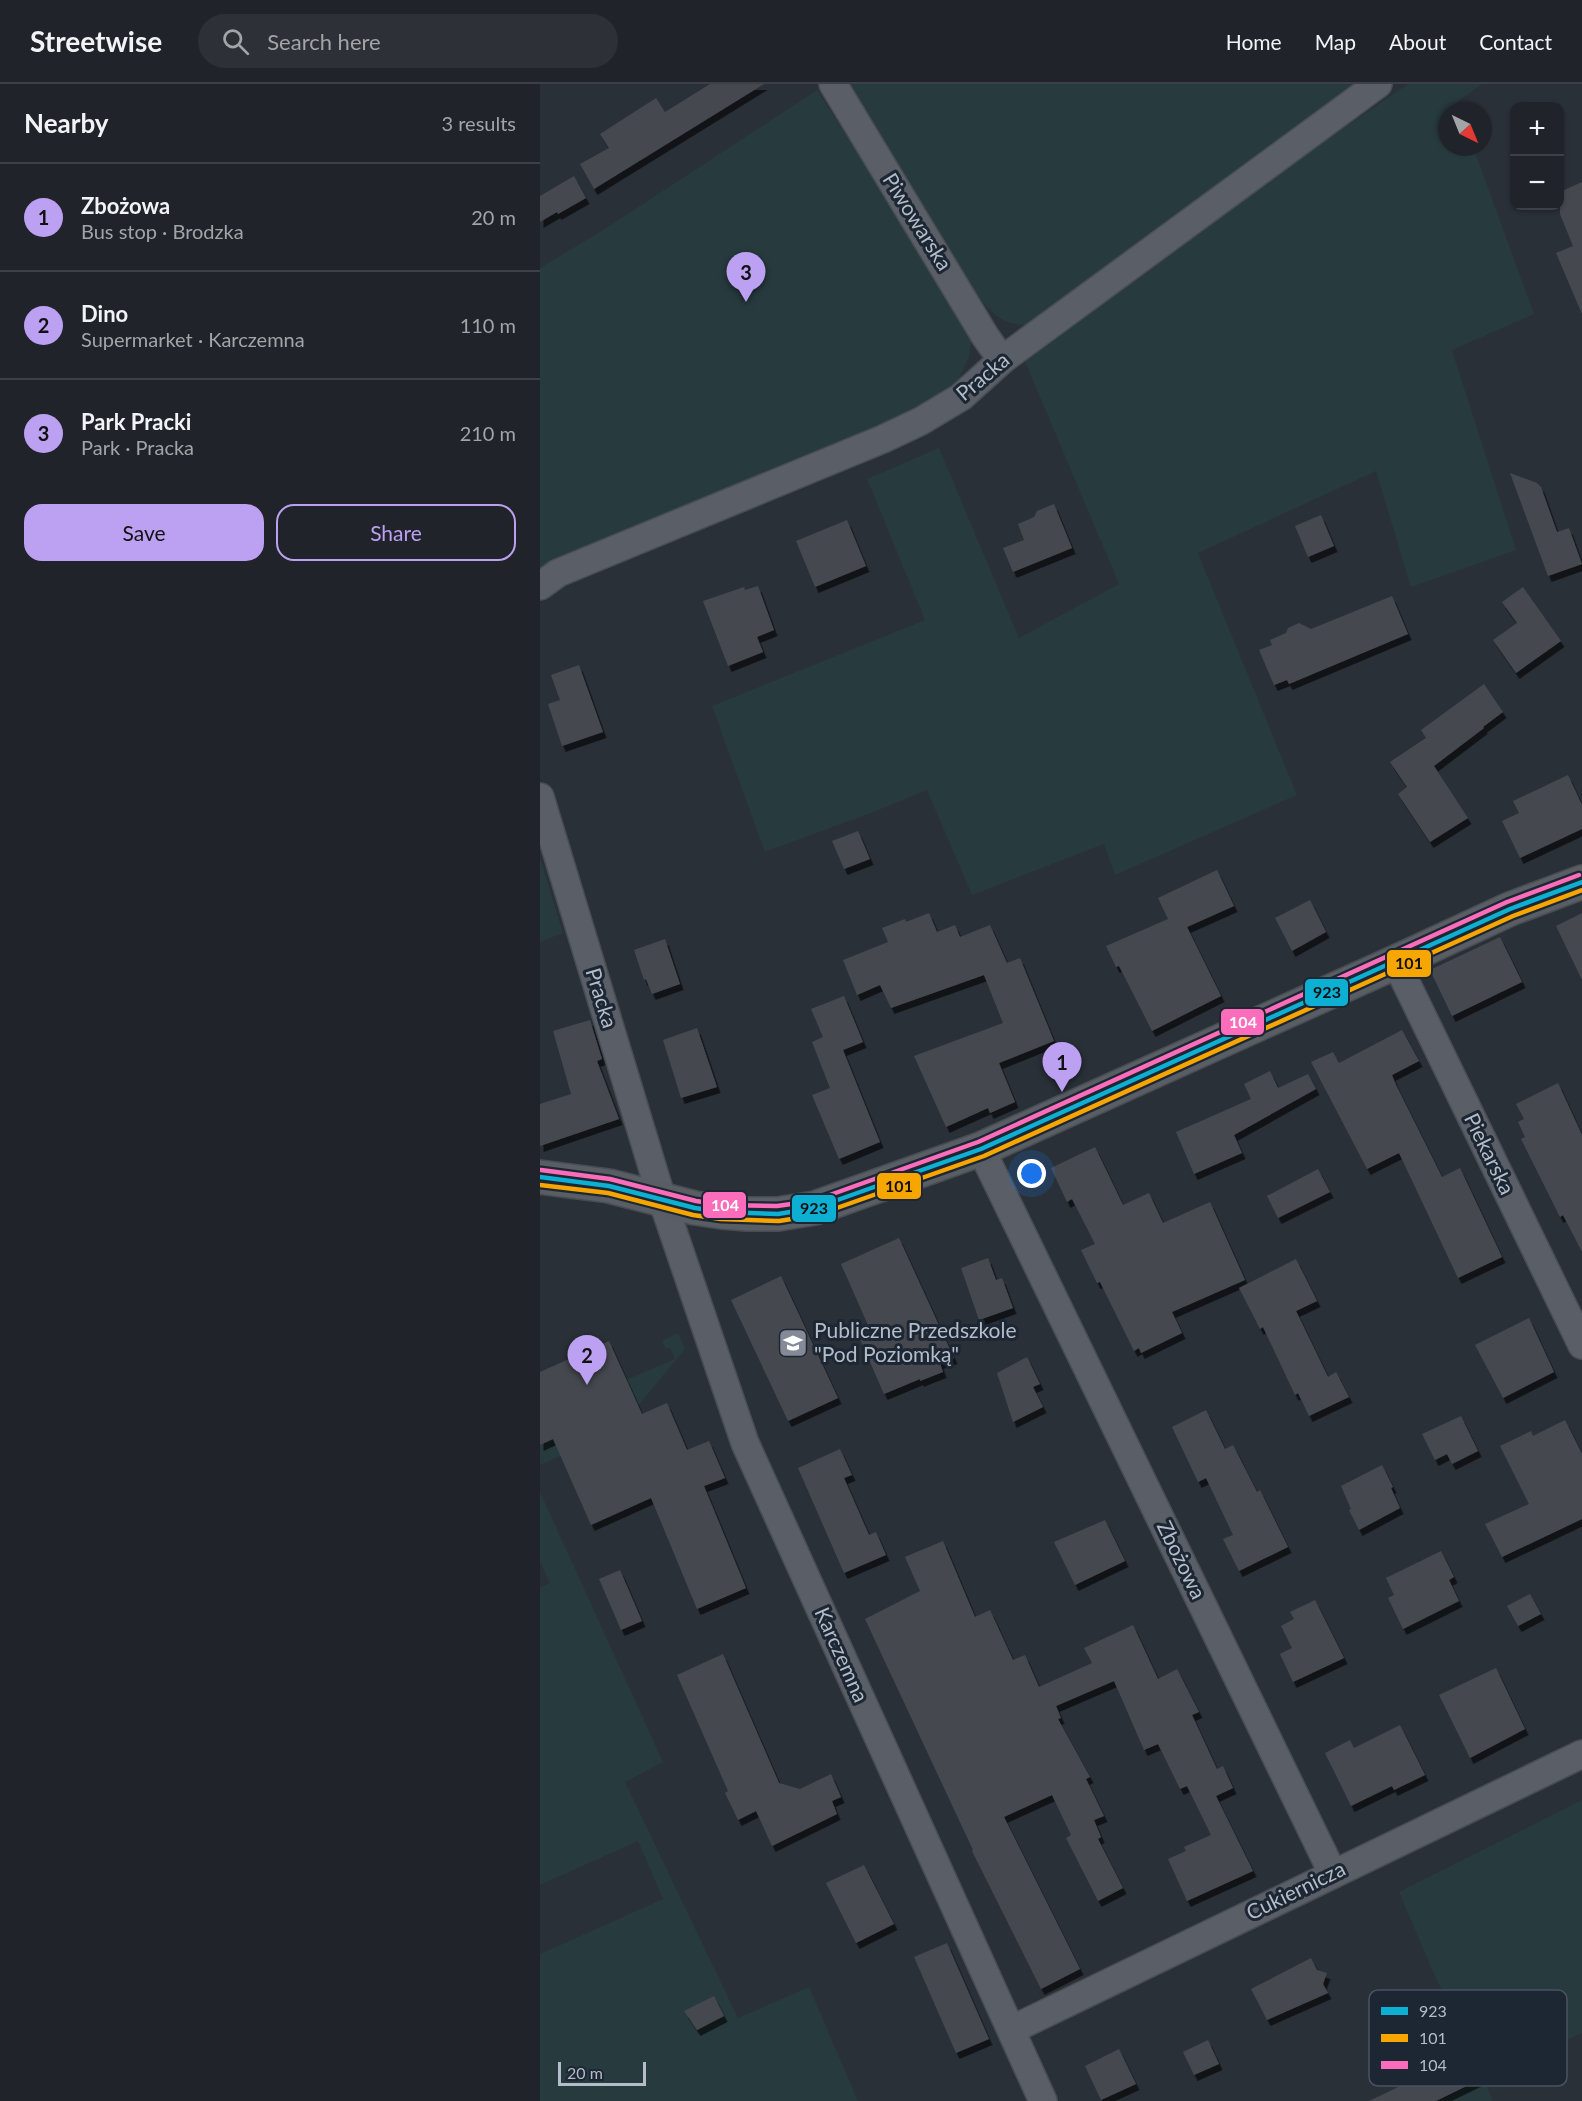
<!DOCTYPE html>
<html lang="en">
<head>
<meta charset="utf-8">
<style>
	body { margin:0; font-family:Lato,sans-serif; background:#2d3036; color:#f1f3f6 }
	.controls { position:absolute; right:18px; top:18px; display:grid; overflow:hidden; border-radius:12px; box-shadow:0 2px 4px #0004 }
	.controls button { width:54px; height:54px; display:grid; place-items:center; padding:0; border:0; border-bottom:2px solid #3d4147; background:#20242a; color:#f1f3f6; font:30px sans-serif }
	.compass { position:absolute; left:898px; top:18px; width:54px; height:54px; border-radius:50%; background:#20242a; box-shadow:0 2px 4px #0004; rotate:137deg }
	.scale { position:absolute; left:18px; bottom:15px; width:88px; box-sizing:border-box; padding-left:6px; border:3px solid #b4bcc9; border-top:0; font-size:16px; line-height:21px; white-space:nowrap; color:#b4bcc9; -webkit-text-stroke:4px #1d2633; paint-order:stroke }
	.you { position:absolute; left:492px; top:1090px; width:21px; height:21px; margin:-15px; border:4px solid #fff; border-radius:50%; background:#1a73e8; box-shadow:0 0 0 9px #1a73e833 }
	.badge { display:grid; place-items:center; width:39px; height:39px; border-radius:50%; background:#bca0f2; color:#111; font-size:20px; font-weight:700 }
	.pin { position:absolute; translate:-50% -50px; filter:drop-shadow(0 2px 3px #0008) }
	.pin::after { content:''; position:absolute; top:32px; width:21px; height:18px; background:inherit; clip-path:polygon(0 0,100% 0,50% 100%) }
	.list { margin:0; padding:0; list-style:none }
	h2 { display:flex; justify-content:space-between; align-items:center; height:78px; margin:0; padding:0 24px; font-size:26px }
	h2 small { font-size:20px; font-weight:400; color:#a2a4a8 }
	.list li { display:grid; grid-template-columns:39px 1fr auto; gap:18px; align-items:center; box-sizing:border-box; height:108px; padding:0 24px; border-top:2px solid #3d4147 }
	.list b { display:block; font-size:22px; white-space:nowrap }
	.list p { margin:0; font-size:20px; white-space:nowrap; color:#a2a4a8 }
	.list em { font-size:20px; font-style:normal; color:#a2a4a8 }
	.actions { display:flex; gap:12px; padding:18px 24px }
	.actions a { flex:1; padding:14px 0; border:2px solid #bca0f2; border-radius:18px; text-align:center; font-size:21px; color:#bca0f2 }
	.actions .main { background:#bca0f2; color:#111 }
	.icon { flex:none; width:33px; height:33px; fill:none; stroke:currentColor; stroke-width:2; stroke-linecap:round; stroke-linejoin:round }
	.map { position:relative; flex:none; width:1042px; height:2017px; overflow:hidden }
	header { display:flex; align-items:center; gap:36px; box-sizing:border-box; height:84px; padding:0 30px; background:#20242a; border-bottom:2px solid #3d4147 }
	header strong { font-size:28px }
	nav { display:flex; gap:33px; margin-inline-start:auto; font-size:21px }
	.search { width:420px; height:54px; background:#2d3036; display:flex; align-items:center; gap:15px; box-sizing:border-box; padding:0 21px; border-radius:33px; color:#a2a4a8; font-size:22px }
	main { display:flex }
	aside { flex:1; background:#20242a }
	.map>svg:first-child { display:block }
	.green { fill:#273a3e }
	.building { fill:#444950; filter:url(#shadow) }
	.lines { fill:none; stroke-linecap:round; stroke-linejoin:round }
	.street-casing { stroke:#484c53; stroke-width:30 }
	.secondary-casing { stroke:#484c53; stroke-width:36 }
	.street { stroke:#5a5e66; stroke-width:27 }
	.secondary { stroke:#595d64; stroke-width:33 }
	.bus-1-casing { stroke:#1d2633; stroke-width:9 }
	.bus-2-casing { stroke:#1d2633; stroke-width:9 }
	.bus-3-casing { stroke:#1d2633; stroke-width:9 }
	.bus-1 { stroke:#0dafd3; stroke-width:4.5 }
	.bus-2 { stroke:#f7a600; stroke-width:4.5 }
	.bus-3 { stroke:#fb6dba; stroke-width:4.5 }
	.labels { text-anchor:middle; stroke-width:6; stroke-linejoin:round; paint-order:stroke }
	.street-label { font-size:21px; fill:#b4bcc9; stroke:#1d2633 }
	.poi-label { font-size:21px; fill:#b4bcc9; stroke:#1d2633; text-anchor:start }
	.key { fill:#1d2633; stroke:#4a5360; stroke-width:1.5 }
	.key-label { font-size:16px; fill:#b4bcc9 }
	.line-badge { stroke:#1d2633; stroke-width:2 }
	.badge-label { font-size:16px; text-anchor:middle; font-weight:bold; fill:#fff }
	.pale-badge-label { font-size:16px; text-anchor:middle; font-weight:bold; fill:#111 }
</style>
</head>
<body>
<header>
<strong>Streetwise</strong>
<div class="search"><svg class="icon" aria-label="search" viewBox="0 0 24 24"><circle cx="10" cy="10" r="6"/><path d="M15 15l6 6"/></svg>Search here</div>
<nav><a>Home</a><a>Map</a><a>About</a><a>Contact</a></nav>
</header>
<main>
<aside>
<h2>Nearby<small>3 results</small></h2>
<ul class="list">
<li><span class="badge">1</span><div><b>Zbożowa</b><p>Bus stop · Brodzka</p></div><em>20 m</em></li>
<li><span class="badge">2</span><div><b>Dino</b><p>Supermarket · Karczemna</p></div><em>110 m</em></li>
<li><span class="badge">3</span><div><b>Park Pracki</b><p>Park · Pracka</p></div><em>210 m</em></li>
</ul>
<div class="actions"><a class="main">Save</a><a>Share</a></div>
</aside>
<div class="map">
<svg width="1042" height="2017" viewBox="0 0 1042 2017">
	<defs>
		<filter id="shadow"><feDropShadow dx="3.5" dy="6" stdDeviation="0" flood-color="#0009"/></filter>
	</defs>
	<rect width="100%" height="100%" fill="#2a3038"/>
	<path class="green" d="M 309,0 L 818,0 L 490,241 C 463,242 454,231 437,212 Z
		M 868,0 L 942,0 L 917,18 L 920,27 L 907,27 L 907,63 L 933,63 L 994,230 L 912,266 L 976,466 L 871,503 L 836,387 L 658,469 L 757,711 L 575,791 L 564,760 L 432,811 L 387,706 L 336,727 L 225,768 L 172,622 L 385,536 L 327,395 L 399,364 L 479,554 L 579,500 L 484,275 L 755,77 Z
		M 277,6 L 391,182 L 432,251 L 429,273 L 418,296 L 394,314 L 344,340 L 20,476 L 0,487 L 0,184 L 68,143 Z
		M 0,773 L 23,849 L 0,858 Z
		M 138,1249 L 145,1265 L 78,1346 L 0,1381 L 0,1361 L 72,1328 L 86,1296 L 135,1275 L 130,1264 L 126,1265 L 122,1257 Z
		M 0,1408 L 123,1678 L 85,1698 L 198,1934 L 269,1903 L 318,2017 L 0,2017 L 0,1870 L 123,1815 L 98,1757 L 0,1801 L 0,1504 L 10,1499 L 0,1478 Z
		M 1042,1716 L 1042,1949 L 944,1995 L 953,2017 L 900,2017 L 943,1995 L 891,1883 L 859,1808 Z"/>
	<path class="building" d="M 170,0 L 224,0 L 54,105 L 40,80 L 69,64 L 60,50 L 116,14 L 125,28 Z
		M 34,92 L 46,114 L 18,130 L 17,128 L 0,138 L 0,112 Z
		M 1042,98 L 1042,230 L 1016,169 L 1033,162 L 1020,130 L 1020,108 Z
		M 970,389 L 997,399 L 1001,403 L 1017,448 L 1029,444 L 1042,480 L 1008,492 Z
		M 514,420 L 532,464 L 473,488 L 463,464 L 484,456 L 478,440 L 494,433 L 497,427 Z
		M 781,431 L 794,462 L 768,473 L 755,442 Z
		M 307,436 L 326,482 L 275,503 L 256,457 Z
		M 218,502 L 234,546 L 217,553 L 223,568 L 188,582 L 163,517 L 204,503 L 205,506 Z
		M 983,503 L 1021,557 L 976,589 L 953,556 L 977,539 L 962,518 Z
		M 852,512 L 868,550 L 749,600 L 747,596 L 734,601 L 719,566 L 732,561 L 730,556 L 746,549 L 748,544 L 759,539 L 771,545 Z
		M 39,581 L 63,648 L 22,662 L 8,620 L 20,616 L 11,591 Z
		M 944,600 L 963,628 L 943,643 L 944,644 L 894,682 L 928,734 L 890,758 L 858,710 L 867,703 L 850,678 L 886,654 L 881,646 Z
		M 1028,691 L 1042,721 L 1042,745 L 980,774 L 962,737 L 979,729 L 973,717 Z
		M 318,747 L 330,775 L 304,785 L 292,757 Z
		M 677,786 L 694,822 L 647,843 L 681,912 L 612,947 L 579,882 L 576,883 L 566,862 L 628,835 L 618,814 Z
		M 770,816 L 786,848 L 752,867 L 735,834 Z
		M 389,829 L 397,848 L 415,841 L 420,853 L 450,841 L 467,879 L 480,874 L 514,957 L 459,979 L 475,1018 L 450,1029 L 448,1024 L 406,1043 L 374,972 L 463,939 L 444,891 L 351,924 L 340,901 L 317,911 L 303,876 L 348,858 L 342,844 L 365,835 L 366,838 Z
		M 1042,829 L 1042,896 L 1016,842 Z
		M 960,853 L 982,898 L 912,932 L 890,886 Z
		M 125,855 L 140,900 L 112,910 L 106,895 L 104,896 L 94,866 Z
		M 304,912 L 323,958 L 303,966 L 340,1058 L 299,1075 L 272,1011 L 290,1004 L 272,958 L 283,953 L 271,925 Z
		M 50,936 L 62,975 L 57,977 L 79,1035 L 0,1062 L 0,1020 L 31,1010 L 13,947 Z
		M 157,944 L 177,1003 L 141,1014 L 123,956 Z
		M 862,946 L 879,977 L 852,991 L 856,1001 L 902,1093 L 920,1084 L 962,1173 L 918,1194 L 859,1069 L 827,1085 L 771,978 L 793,968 L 799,979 Z
		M 730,987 L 738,1004 L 768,990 L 776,1005 L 694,1051 L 702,1069 L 654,1090 L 636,1048 L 711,1015 L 704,1000 Z
		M 1018,999 L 1042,1051 L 1042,1168 L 1023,1131 L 1020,1133 L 981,1055 L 985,1053 L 978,1038 L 984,1035 L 976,1020 Z
		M 555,1063 L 583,1121 L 609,1109 L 623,1139 L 670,1118 L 705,1196 L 632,1228 L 642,1249 L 601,1269 L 599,1264 L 594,1267 L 560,1198 L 557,1199 L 541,1166 L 555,1160 L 532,1115 L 527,1118 L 511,1084 Z
		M 778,1085 L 790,1108 L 738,1134 L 727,1112 Z
		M 359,1154 L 414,1274 L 400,1279 L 403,1288 L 380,1297 L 380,1295 L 344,1310 L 319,1253 L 331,1248 L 301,1180 Z
		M 448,1174 L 456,1196 L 462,1194 L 473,1224 L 439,1236 L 421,1184 Z
		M 756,1175 L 777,1217 L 756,1227 L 788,1293 L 796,1288 L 809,1313 L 769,1332 L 758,1309 L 755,1311 L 723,1243 L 720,1245 L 699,1204 Z
		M 241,1192 L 298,1314 L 248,1337 L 191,1216 Z
		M 989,1234 L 1014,1288 L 963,1314 L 935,1261 Z
		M 69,1257 L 102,1330 L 127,1319 L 147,1366 L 169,1357 L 185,1394 L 164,1402 L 206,1504 L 157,1525 L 111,1414 L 51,1441 L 13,1355 L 0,1361 L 0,1288 Z
		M 487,1273 L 500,1300 L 493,1303 L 503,1323 L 473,1338 L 457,1289 Z
		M 666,1326 L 685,1365 L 693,1361 L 717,1408 L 720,1406 L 748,1463 L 699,1487 L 683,1455 L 693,1451 L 666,1394 L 658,1398 L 632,1343 Z
		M 921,1332 L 938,1367 L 912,1380 L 907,1370 L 895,1376 L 882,1350 Z
		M 1025,1336 L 1042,1370 L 1042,1435 L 962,1473 L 945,1440 L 989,1420 L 960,1362 L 991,1347 L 993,1352 Z
		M 300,1365 L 312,1391 L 304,1394 L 329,1451 L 336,1448 L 346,1471 L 304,1489 L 258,1384 Z
		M 842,1381 L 853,1403 L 851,1404 L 860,1424 L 819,1446 L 809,1426 L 811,1425 L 801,1402 Z
		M 565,1436 L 585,1477 L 535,1501 L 514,1458 Z
		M 403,1457 L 435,1533 L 450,1526 L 473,1576 L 485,1571 L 499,1603 L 552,1579 L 544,1564 L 593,1541 L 618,1595 L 637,1585 L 659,1628 L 652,1631 L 677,1685 L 683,1682 L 693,1704 L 676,1712 L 713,1787 L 647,1817 L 628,1775 L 646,1767 L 644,1763 L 671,1751 L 647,1702 L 640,1705 L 618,1660 L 604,1666 L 574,1597 L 516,1622 L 521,1634 L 518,1635 L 550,1693 L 546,1695 L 564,1732 L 554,1736 L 561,1753 L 558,1755 L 583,1804 L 558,1817 L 526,1754 L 531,1751 L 512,1711 L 464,1733 L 540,1885 L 501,1905 L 432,1767 L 433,1766 L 325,1535 L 380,1507 L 365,1473 Z
		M 901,1467 L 914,1493 L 909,1496 L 919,1517 L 863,1545 L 848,1514 L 854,1511 L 846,1494 Z
		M 80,1486 L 102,1537 L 81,1546 L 59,1495 Z
		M 990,1510 L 1001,1530 L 978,1542 L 967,1522 Z
		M 775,1516 L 804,1574 L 753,1598 L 740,1570 L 752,1564 L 741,1542 L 754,1535 L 750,1528 Z
		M 183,1570 L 239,1699 L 260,1705 L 291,1690 L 301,1713 L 292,1717 L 297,1730 L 232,1762 L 216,1727 L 198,1736 L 185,1709 L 188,1707 L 137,1591 Z
		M 956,1584 L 985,1645 L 930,1674 L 899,1611 Z
		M 860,1641 L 885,1691 L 854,1706 L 852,1702 L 811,1722 L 785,1669 L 810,1656 L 814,1664 Z
		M 324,1781 L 354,1840 L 316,1859 L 286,1799 Z
		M 407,1859 L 449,1955 L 416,1969 L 374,1873 Z
		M 771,1874 L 777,1886 L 787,1889 L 783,1900 L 788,1909 L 727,1936 L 711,1905 Z
		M 174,1912 L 184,1932 L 157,1946 L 144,1927 Z
		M 668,1956 L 679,1980 L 654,1991 L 643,1968 Z
		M 579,1965 L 596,2000 L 561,2016 L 545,1982 Z
		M 927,1970 L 939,1996 L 896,2017 L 829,2017 Z"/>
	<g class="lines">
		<g class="street-casing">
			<path id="street" d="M 293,0 L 445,252 L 462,276
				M 0,502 L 18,489 L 343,355 L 381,337 L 421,313 L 462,276 L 838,0
				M 0,713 L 122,1115 L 205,1359 L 503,2017
				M 856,878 L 1042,1261
				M 441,1065 L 793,1790
				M 471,1946 L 1042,1670"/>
		</g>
		<g class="secondary-casing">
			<path id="secondary" d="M 0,1093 L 69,1102 L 155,1124 L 182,1128 L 207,1130 L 238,1130 L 275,1124 L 441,1065 L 856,878 L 970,825 L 1042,798"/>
		</g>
		<use href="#street" class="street"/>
		<use href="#secondary" class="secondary"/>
		<g class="bus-1-casing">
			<path id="bus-1" d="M 0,1093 L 69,1102 L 155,1124 L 182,1128 L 238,1130 L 275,1124 L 441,1065 L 970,825 L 1042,798"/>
		</g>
		<g class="bus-2-casing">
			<path id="bus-2" d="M 0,1101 L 68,1109 L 153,1131 L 181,1135 L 239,1137 L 277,1131 L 444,1072 L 973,832 L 1042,806"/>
		</g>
		<g class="bus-3-casing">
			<path id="bus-3" d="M 1,1086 L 70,1095 L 156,1117 L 183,1121 L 237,1122 L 273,1117 L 438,1058 L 967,818 L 1039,791"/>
		</g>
		<use href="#bus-1" class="bus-1"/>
		<use href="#bus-2" class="bus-2"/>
		<use href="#bus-3" class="bus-3"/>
	</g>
	<defs>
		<g id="school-square" transform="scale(1.5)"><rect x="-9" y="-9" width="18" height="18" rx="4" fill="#848b96" stroke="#1d2633"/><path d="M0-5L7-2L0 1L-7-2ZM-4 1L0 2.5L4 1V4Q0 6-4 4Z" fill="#fff"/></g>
	</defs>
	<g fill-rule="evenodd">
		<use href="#school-square" x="253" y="1259"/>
	</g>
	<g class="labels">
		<g class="street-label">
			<text transform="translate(377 138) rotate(58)" y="7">Piwowarska</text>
			<text transform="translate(443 293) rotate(-40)" y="7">Pracka</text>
			<text transform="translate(61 914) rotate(73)" y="7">Pracka</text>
			<text transform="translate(949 1070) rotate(64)" y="7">Piekarska</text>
			<text transform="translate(641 1476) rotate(64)" y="7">Zbożowa</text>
			<text transform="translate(301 1571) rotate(66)" y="7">Karczemna</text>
			<text transform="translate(756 1807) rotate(-26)" y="7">Cukiernicza</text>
		</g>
		<g class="poi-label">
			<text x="274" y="1254">Publiczne Przedszkole<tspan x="274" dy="24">"Pod Poziomką"</tspan></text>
		</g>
	</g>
	<rect x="829" y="1906" width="198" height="96" rx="9" class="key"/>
	<rect x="841" y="1923" width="27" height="8" fill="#0dafd3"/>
	<rect x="841" y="1950" width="27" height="8" fill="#f7a600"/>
	<rect x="841" y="1977" width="27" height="8" fill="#fb6dba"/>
	<g class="key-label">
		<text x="879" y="1933">923</text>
		<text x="879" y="1960">101</text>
		<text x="879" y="1987">104</text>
	</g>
	<g class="line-badge">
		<rect x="846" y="865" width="46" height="29" rx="6" fill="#f7a600"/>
		<rect x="764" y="894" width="45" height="29" rx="6" fill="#0dafd3"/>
		<rect x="680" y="924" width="45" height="28" rx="6" fill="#fb6dba"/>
		<rect x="336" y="1088" width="46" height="28" rx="6" fill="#f7a600"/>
		<rect x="162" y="1107" width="45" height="28" rx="6" fill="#fb6dba"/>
		<rect x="251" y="1110" width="46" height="29" rx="6" fill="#0dafd3"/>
	</g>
	<g class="badge-label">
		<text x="703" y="944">104</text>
		<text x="185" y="1127">104</text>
	</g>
	<g class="pale-badge-label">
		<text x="869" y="885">101</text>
		<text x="787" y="914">923</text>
		<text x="359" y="1108">101</text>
		<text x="274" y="1130">923</text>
	</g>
</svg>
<div class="controls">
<button>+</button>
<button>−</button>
</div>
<svg class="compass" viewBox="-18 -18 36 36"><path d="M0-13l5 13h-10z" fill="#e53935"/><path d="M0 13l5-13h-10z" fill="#a2a4a8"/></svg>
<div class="scale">20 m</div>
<div class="you"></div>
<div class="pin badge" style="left:522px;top:1008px">1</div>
<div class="pin badge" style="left:47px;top:1301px">2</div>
<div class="pin badge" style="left:206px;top:218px">3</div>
</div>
</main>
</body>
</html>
